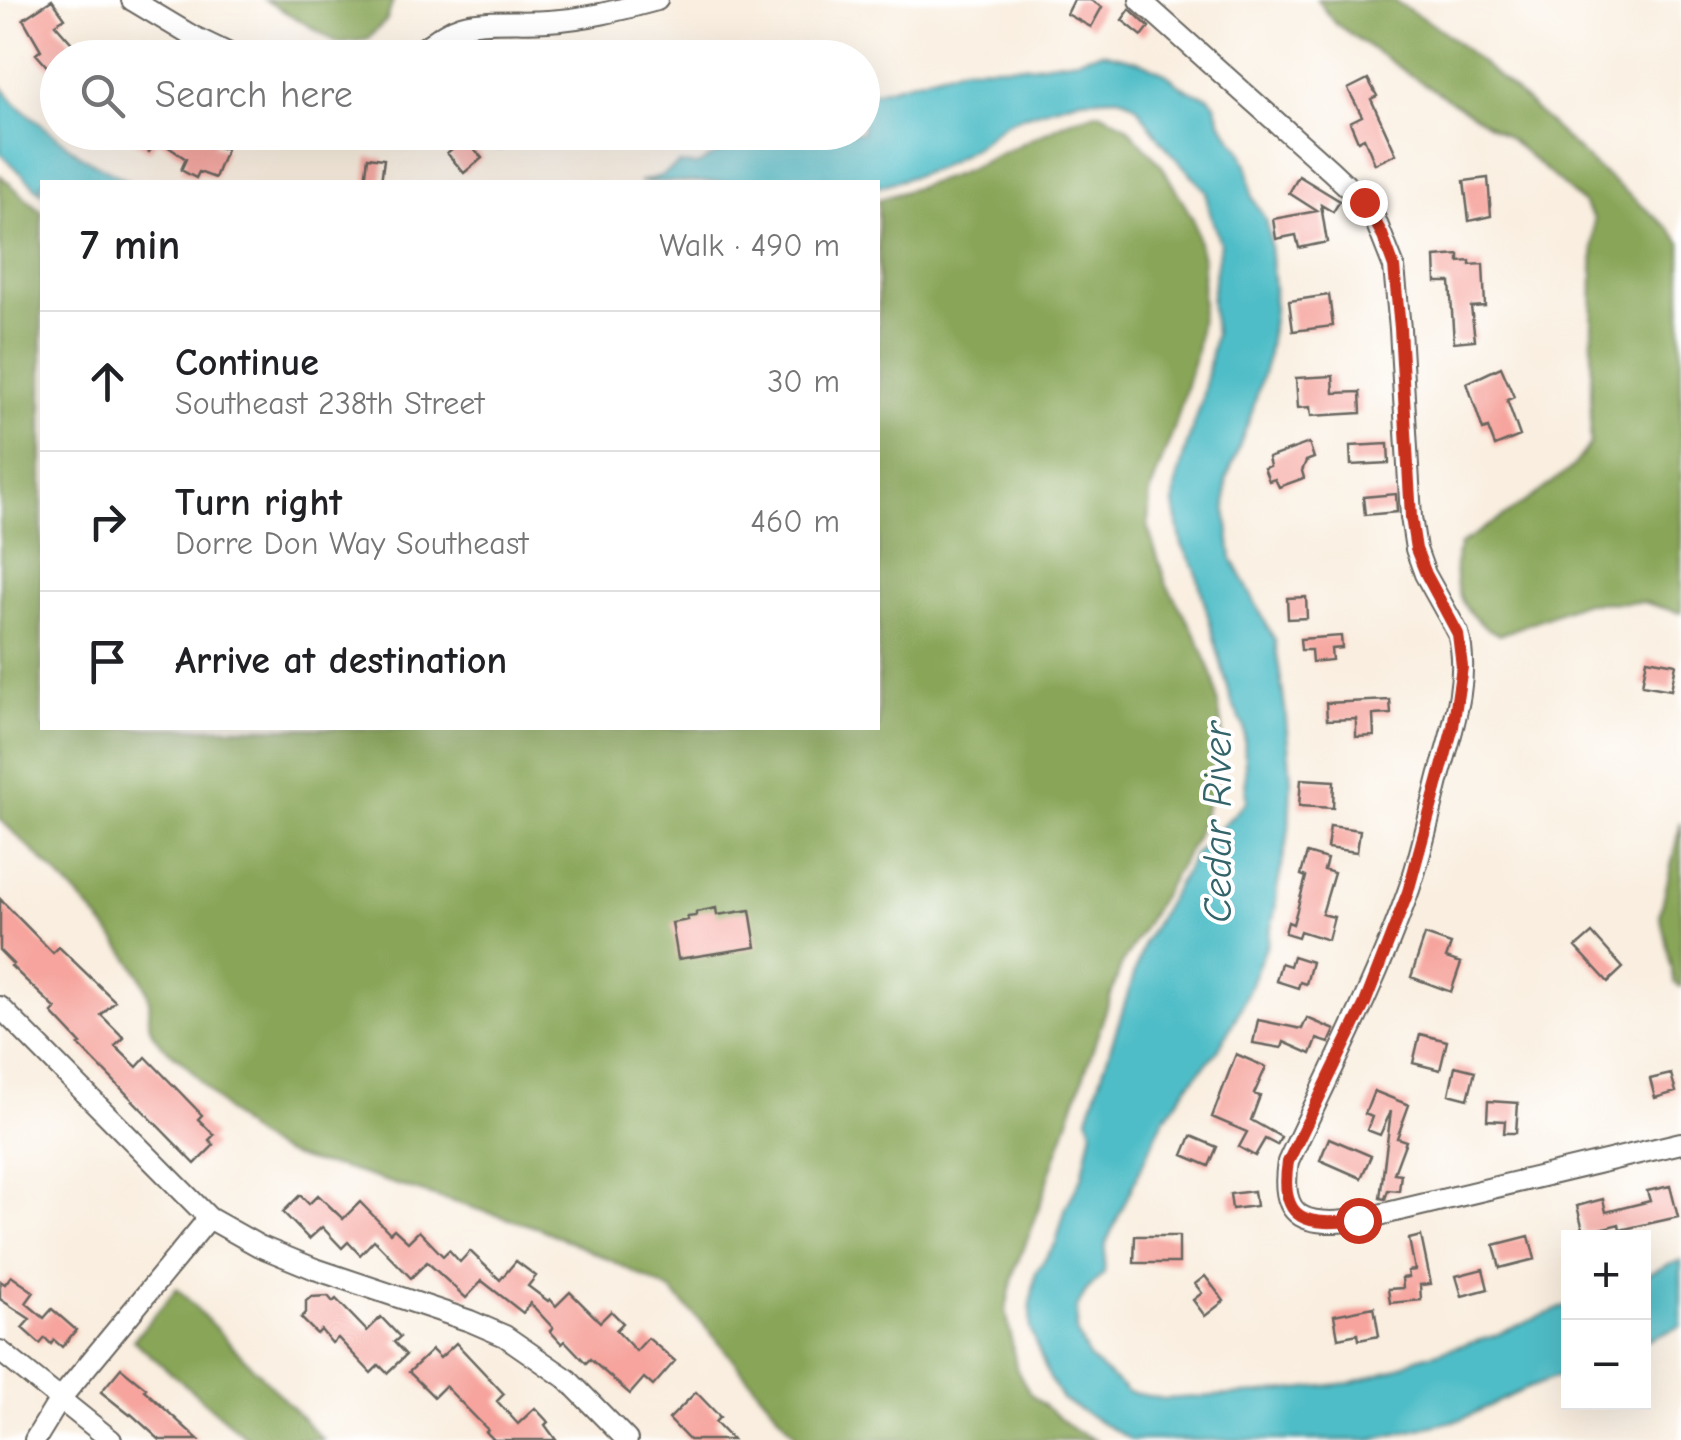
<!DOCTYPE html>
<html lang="en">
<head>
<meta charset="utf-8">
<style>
	body { margin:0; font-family:"Comic Neue",sans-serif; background:#f6f6f6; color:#202124 }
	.controls { position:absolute; right:30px; bottom:30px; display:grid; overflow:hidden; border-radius:0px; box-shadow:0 10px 40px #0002 }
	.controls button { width:90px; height:90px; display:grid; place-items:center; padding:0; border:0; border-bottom:2px solid #e0e0e0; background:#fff; color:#202124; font:50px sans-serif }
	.stop { position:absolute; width:30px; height:30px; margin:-22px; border:8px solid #c8321e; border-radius:50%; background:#fff }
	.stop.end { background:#c8321e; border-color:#fff; box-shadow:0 2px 10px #0008 }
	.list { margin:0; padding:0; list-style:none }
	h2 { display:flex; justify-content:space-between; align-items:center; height:130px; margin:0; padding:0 40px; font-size:42px }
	h2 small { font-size:32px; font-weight:400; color:#757577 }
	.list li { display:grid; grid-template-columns:65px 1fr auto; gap:30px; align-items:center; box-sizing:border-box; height:140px; padding:0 40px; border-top:2px solid #e0e0e0 }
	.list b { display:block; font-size:38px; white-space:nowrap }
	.list p { margin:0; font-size:32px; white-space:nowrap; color:#757577 }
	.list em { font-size:32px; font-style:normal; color:#757577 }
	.icon { flex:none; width:55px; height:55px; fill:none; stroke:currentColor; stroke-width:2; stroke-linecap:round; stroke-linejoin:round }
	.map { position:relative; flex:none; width:1681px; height:1440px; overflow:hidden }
	.search { position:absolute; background:#fff; box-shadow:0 10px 40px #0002; left:40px; top:40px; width:840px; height:110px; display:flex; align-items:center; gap:25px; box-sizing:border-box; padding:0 35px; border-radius:55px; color:#757577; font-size:38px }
	.panel { position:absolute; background:#fff; box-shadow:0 10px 40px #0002; left:40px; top:180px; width:840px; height:550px; border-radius:0px }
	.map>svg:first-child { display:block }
	.forest { fill:#89a659; stroke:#52613a; stroke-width:2.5 }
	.water { fill:#4fbdc7; stroke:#366c72; stroke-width:2.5 }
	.building { fill:#f6a49d }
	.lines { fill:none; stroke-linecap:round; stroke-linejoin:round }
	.minor-casing { stroke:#696660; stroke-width:24 }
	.minor { stroke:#fff; stroke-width:20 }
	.route { stroke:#c8321e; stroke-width:12 }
	.labels { text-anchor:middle; stroke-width:8; stroke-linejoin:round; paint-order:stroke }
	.water-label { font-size:40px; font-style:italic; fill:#336469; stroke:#fff }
</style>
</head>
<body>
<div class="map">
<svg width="1681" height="1440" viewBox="0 0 1681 1440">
	<rect width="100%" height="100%" fill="#fff"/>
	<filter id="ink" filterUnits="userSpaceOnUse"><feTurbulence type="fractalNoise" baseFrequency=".01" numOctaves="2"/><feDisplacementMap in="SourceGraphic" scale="20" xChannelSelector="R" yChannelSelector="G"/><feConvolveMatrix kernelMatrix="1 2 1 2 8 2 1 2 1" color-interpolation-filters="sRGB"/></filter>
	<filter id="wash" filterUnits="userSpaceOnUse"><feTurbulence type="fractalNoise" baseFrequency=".0048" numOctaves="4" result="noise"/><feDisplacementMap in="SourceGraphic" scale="40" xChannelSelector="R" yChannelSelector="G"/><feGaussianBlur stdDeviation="2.25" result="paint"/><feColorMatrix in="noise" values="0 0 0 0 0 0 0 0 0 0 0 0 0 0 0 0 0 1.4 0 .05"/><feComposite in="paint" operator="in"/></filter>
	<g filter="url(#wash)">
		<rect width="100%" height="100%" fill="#f9eedf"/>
		<path class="forest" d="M 265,0 L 393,0 L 387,20 L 366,40 L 338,43 Z
			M 1317,0 L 1393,0 L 1442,30 L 1515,91 L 1596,167 L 1670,229 L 1681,243 L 1681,613 L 1643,602 L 1582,603 L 1500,635 C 1460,616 1448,585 1460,544 L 1524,503 L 1572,468 L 1590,444 L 1594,218 L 1583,203 L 1509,138 L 1406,72 L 1336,24 Z
			M 1100,112 L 1125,125 L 1162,166 L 1193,219 L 1203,259 L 1202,308 L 1196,353 L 1176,423 L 1150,493 L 1148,528 L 1166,583 L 1197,637 L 1214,679 L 1222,730 L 1222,759 L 1196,838 L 1121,966 L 1031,1231 L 1015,1268 L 1006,1309 L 1016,1367 L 1030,1394 L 1075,1431 L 1097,1440 L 800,1440 L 705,1326 L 671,1291 L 610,1260 L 539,1228 L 339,1167 C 261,1158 238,1124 190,1069 C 180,1058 165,1050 156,1038 C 143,1022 153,1009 148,994 C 144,981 134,965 126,954 C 90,904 44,862 0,819 L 0,175 L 42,212 L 42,728 L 878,728 L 878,200 L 958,174 L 1073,119 Z
			M 1681,822 L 1681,987 L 1675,983 L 1660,914 Z
			M 177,1288 L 323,1440 L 249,1440 L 133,1340 Z"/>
		<path class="water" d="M 1102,52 L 1142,62 L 1163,72 L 1187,90 L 1209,97 L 1215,104 L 1221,123 L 1240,149 L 1248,167 L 1252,197 L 1265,219 L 1269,235 L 1274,288 L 1274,312 L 1267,360 L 1252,412 L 1226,481 L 1226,509 L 1232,558 L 1275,641 L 1285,708 L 1291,781 L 1289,830 L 1277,889 L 1275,910 L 1267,944 L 1240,1010 L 1218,1050 L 1185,1089 L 1168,1114 L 1166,1114 L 1106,1243 L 1104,1273 L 1086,1291 L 1077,1308 L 1077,1333 L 1089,1358 L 1128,1392 L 1164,1399 L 1262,1393 L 1350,1383 L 1393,1370 L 1417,1358 L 1491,1337 L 1568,1305 L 1568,1373 L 1523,1390 L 1462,1419 L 1371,1440 L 1131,1440 L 1062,1399 L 1049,1377 L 1030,1329 L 1031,1302 L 1036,1272 L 1056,1243 L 1066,1207 L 1082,1177 L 1092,1129 L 1088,1117 L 1145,941 L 1195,854 L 1246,802 L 1244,727 L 1232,703 L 1195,568 L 1182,545 L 1174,505 L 1175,489 L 1186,447 L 1201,404 L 1215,334 L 1211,301 L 1220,243 L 1208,207 L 1206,191 L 1161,141 L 1137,107 L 1125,99 L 1117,97 L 1081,99 L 1023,116 L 1004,124 L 974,148 L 936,169 L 878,187 L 878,182 L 639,182 L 661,176 L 679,164 L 697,165 L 732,145 L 761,133 L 862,132 L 863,95 L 964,67 L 1035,65 L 1077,59 Z
			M 0,85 L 16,104 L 81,156 L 130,182 L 42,182 L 42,193 C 28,180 14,166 0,153 Z
			M 1681,1260 L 1681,1326 L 1644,1342 L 1644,1275 Z"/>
		<g id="blocks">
			<path class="building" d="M 52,0 L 65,18 L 55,24 L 85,58 L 58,58 L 58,79 L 36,54 L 41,50 L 23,19 Z
				M 1074,0 L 1090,0 L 1102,7 L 1091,27 L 1067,14 Z
				M 1130,9 L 1149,27 L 1142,36 L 1122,20 Z
				M 1368,79 L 1377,96 L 1371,99 L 1396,154 L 1375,164 L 1364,138 L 1358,141 L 1350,122 L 1362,116 L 1348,89 Z
				M 123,132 L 206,132 L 217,138 L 213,145 L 226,150 L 215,178 L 199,172 L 196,178 L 181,170 L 186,159 L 158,140 L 149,152 Z
				M 501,132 L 527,132 L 527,147 L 501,148 Z
				M 465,138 L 482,158 L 464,173 L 447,153 Z
				M 368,157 L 384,159 L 381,182 L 365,182 Z
				M 1299,176 L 1340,201 L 1333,212 L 1321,205 L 1327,242 L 1299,248 L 1296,235 L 1276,239 L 1273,219 L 1317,211 L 1289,193 Z
				M 1488,178 L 1491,216 L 1469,221 L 1464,181 Z
				M 1459,255 L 1459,262 L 1470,261 L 1470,265 L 1483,264 L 1485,306 L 1471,307 L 1475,340 L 1454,342 L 1450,282 L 1436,282 L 1435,257 Z
				M 1329,295 L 1333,326 L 1293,331 L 1289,301 Z
				M 1501,367 L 1514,397 L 1507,400 L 1520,436 L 1495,446 L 1488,428 L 1483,430 L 1467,383 Z
				M 1333,376 L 1334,393 L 1360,392 L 1361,413 L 1311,416 L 1310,407 L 1298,408 L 1296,378 Z
				M 1309,443 L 1314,458 L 1306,461 L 1302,471 L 1304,478 L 1279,487 L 1275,479 L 1269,481 L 1264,468 L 1270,466 L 1268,458 Z
				M 1388,444 L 1389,463 L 1351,465 L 1350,446 Z
				M 1396,494 L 1397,512 L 1365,515 L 1363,497 Z
				M 1306,597 L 1307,618 L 1288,619 L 1287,598 Z
				M 1341,636 L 1342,648 L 1331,649 L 1332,660 L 1312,662 L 1311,650 L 1301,650 L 1300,639 Z
				M 1647,659 L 1676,664 L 1671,690 L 1642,685 Z
				M 1390,700 L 1391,714 L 1373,715 L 1374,736 L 1356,737 L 1356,719 L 1327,720 L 1326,703 Z
				M 1301,779 L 1334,781 L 1333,808 L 1299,806 Z
				M 1330,826 L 1360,830 L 1357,852 L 1327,848 Z
				M 1307,853 L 1327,859 L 1324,870 L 1334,873 L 1322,914 L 1334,917 L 1328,940 L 1300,931 L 1298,937 L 1285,933 L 1288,922 L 1293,924 L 1306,877 L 1301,875 Z
				M 0,899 L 53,953 L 59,947 L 115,1001 L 101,1015 L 124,1038 L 115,1046 L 137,1067 L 146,1057 L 202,1115 L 198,1119 L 214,1135 L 209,1140 L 214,1145 L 195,1164 L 79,1045 L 81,1044 L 52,1013 L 56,1009 L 11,966 L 13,964 L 0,951 Z
				M 716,908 L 717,915 L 750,910 L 756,947 L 678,959 L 672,923 L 688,920 L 687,917 L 696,916 L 696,912 Z
				M 1592,933 L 1623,968 L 1608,982 L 1576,947 Z
				M 1425,935 L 1451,944 L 1446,958 L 1461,963 L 1451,992 L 1411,977 Z
				M 1293,956 L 1312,962 L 1306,984 L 1300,982 L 1298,988 L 1276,981 L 1281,963 L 1290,966 Z
				M 1307,1018 L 1335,1030 L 1329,1043 L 1317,1039 L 1311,1054 L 1284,1042 L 1282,1048 L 1253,1043 L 1258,1020 L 1302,1029 Z
				M 1420,1034 L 1447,1041 L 1440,1070 L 1413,1063 Z
				M 1236,1054 L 1266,1067 L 1254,1094 L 1260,1096 L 1251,1120 L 1281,1137 L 1277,1145 L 1265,1139 L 1255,1156 L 1239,1147 L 1247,1132 L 1212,1117 Z
				M 1455,1066 L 1475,1071 L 1468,1099 L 1449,1094 Z
				M 1671,1074 L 1676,1092 L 1655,1098 L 1650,1079 Z
				M 1374,1091 L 1409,1105 L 1397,1138 L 1406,1141 L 1394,1173 L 1401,1174 L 1399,1191 L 1388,1190 L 1385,1199 L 1380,1198 L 1391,1111 L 1380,1135 L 1367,1130 L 1372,1117 L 1365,1114 Z
				M 1488,1101 L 1518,1103 L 1516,1133 L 1504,1133 L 1505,1121 L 1487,1120 Z
				M 1191,1136 L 1217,1147 L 1209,1166 L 1183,1155 Z
				M 1329,1138 L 1371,1156 L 1361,1178 L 1320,1160 Z
				M 1670,1186 L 1678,1217 L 1620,1230 L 1619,1224 L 1584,1233 L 1577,1206 L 1603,1199 L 1606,1212 L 1650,1201 L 1647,1191 Z
				M 1254,1191 L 1256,1206 L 1232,1209 L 1230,1194 Z
				M 300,1195 L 309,1204 L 318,1195 L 343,1219 L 360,1202 L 390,1233 L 394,1229 L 408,1242 L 419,1231 L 443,1256 L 449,1250 L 460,1262 L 470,1251 L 500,1280 L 516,1261 L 536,1276 L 528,1286 L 548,1301 L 550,1299 L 556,1306 L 570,1292 L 600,1322 L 611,1311 L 623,1323 L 616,1330 L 636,1351 L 648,1338 L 675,1361 L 653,1386 L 644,1378 L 630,1394 L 590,1359 L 586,1363 L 565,1341 L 562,1344 L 550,1331 L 553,1328 L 530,1303 L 523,1313 L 482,1281 L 466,1298 L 427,1262 L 411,1278 L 374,1240 L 360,1255 L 348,1242 L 342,1248 L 322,1227 L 309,1239 L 283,1212 Z
				M 1135,1236 L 1179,1236 L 1179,1263 L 1134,1263 Z
				M 1421,1236 L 1431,1284 L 1420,1285 L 1421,1300 L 1390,1303 L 1388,1289 L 1403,1288 L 1402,1278 L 1409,1277 L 1408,1271 L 1415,1270 L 1409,1239 Z
				M 1529,1236 L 1535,1259 L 1500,1268 L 1494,1245 Z
				M 1483,1269 L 1488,1289 L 1462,1296 L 1456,1276 Z
				M 11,1276 L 34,1292 L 26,1303 L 44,1318 L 52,1309 L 76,1330 L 62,1347 L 54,1340 L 51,1344 L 45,1338 L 40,1344 L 22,1328 L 30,1319 L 0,1299 L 0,1281 L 5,1284 Z
				M 1205,1276 L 1224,1301 L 1205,1316 L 1193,1300 L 1202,1293 L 1195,1284 Z
				M 328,1296 L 333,1302 L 336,1299 L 367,1331 L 381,1317 L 400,1337 L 394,1342 L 406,1355 L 387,1373 L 379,1365 L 371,1373 L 338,1338 L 332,1343 L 321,1330 L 317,1334 L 301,1318 L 306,1313 L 306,1301 L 311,1297 Z
				M 1374,1307 L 1379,1336 L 1359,1340 L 1358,1334 L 1338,1338 L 1334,1315 Z
				M 456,1343 L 504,1394 L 497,1401 L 518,1424 L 535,1408 L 548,1422 L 545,1425 L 556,1440 L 494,1440 L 486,1432 L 488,1430 L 445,1386 L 434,1397 L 409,1372 L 432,1350 L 440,1358 Z
				M 121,1368 L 146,1388 L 144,1390 L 199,1440 L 160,1440 L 131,1414 L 130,1415 L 101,1392 Z
				M 696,1392 L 720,1417 L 715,1422 L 732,1440 L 689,1440 L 669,1419 Z"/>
		</g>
	</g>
	<g filter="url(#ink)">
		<use href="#blocks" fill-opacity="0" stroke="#696660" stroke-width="2.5"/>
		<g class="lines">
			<g class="minor-casing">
				<path id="minor" d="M 132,0 L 192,36 L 238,58
					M 1140,0 L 1330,170 L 1364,202 L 1375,219 L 1394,267 L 1400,329 L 1411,517 L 1416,549 L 1425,574 L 1458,633 C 1471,679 1451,733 1439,777 C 1429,816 1421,857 1407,895 C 1374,987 1329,1074 1288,1162 C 1278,1222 1309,1226 1358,1220 L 1681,1143
					M 407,58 C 426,50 441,32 461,26 C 486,19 522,23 548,21 C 586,19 620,10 657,0
					M 0,1007 L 209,1218 L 259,1246 L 315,1269 L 470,1321 L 505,1336 L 567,1379 L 627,1440
					M 0,1351 L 111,1440
					M 35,1440 L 60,1399 L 209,1218"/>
			</g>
			<use href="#minor" class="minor"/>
		</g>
	</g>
	<g class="lines" filter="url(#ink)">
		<path class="route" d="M 1358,1220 C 1309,1226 1278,1223 1288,1162 L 1365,1003 L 1408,892 L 1453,727 L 1462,667 L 1458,634 L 1426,574 L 1416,549 L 1411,517 L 1400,328 L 1394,267 L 1382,234 L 1364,202"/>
	</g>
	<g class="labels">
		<g class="water-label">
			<text transform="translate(1217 822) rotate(-90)" y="14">Cedar River</text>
		</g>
	</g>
</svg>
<div class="controls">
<button>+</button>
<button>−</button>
</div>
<div class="stop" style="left:1358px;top:1220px"></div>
<div class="stop end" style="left:1364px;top:202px"></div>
<div class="search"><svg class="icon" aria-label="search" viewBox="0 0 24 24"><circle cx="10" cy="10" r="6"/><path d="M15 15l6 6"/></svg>Search here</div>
<section class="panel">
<h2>7 min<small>Walk · 490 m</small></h2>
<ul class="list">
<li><svg class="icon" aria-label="ahead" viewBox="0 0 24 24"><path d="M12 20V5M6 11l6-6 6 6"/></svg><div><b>Continue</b><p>Southeast 238th Street</p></div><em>30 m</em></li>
<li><svg class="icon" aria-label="right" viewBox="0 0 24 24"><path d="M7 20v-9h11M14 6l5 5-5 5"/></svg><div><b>Turn right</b><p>Dorre Don Way Southeast</p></div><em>460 m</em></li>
<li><svg class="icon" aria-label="arrive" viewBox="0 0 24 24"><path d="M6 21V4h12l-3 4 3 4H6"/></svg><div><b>Arrive at destination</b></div></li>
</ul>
</section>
</div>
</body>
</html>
